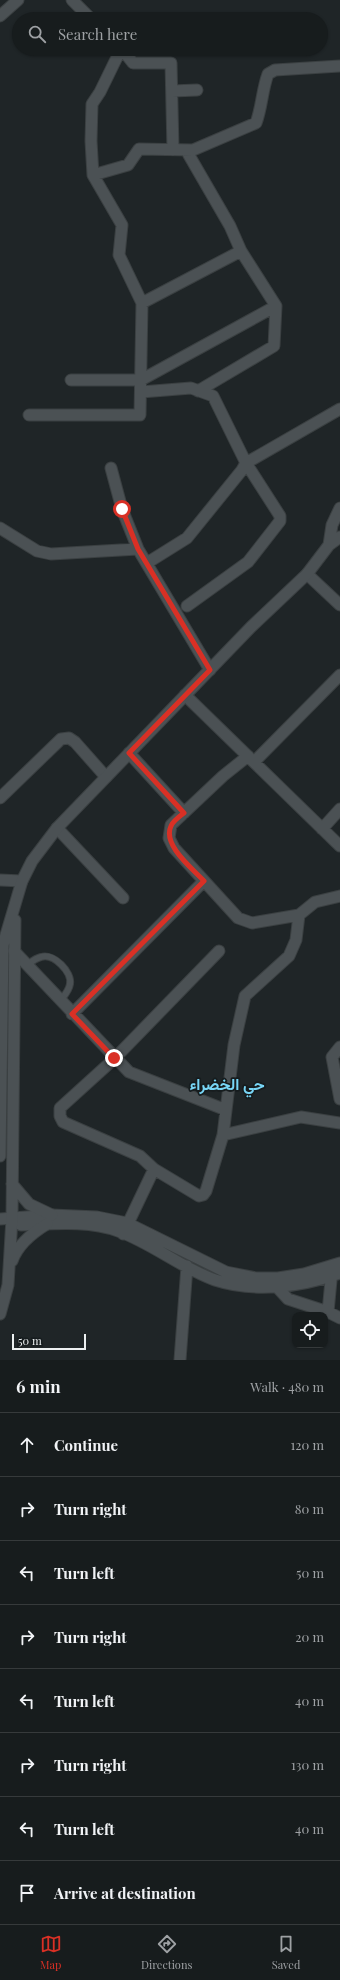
<!DOCTYPE html>
<html lang="en">
<head>
<meta charset="utf-8">
<style>
	body { margin:0; font-family:"Playfair Display",Vazirmatn,serif; background:#202526; color:#f1f3f6 }
	.controls { position:absolute; right:12px; bottom:12px; display:grid; overflow:hidden; border-radius:8px; box-shadow:0 1px 3px #0004 }
	.controls button { width:36px; height:36px; display:grid; place-items:center; padding:0; border:0; border-bottom:1px solid #363a3b; background:#171c1d; color:#f1f3f6; font:20px sans-serif }
	.scale { position:absolute; left:12px; bottom:10px; width:74px; box-sizing:border-box; padding-left:4px; border:2px solid #ecf0f1; border-top:0; font-size:11px; line-height:14px; white-space:nowrap; color:#ecf0f1; -webkit-text-stroke:3px #161c1e; paint-order:stroke }
	.stop { position:absolute; width:12px; height:12px; margin:-9px; border:3px solid #d93025; border-radius:50%; background:#fff }
	.stop.end { background:#d93025; border-color:#fff; box-shadow:0 1px 4px #0008 }
	.list { margin:0; padding:0; list-style:none }
	h2 { display:flex; justify-content:space-between; align-items:center; height:52px; margin:0; padding:0 16px; font-size:17px }
	h2 small { font-size:13px; font-weight:400; color:#9ea1a4 }
	.list li { display:grid; grid-template-columns:26px 1fr auto; gap:12px; align-items:center; box-sizing:border-box; height:64px; padding:0 16px; border-top:1px solid #363a3b }
	.list b { display:block; font-size:15px; white-space:nowrap }
	.list em { font-size:13px; font-style:normal; color:#9ea1a4 }
	.icon { flex:none; width:22px; height:22px; fill:none; stroke:currentColor; stroke-width:2; stroke-linecap:round; stroke-linejoin:round }
	.map { position:relative; flex:none; width:340px; height:1360px; overflow:hidden }
	.search { position:absolute; background:#171c1d; box-shadow:0 1px 3px #0004; left:12px; right:12px; top:12px; height:44px; display:flex; align-items:center; gap:10px; box-sizing:border-box; padding:0 14px; border-radius:22px; color:#9ea1a4; font-size:15px }
	.sheet { height:564px; background:#171c1d }
	nav { display:flex; justify-content:space-around; align-items:center; box-sizing:border-box; height:56px; border-top:1px solid #363a3b; background:#171c1d; font-size:11px; color:#9ea1a4 }
	nav a { display:grid; justify-items:center; gap:2px }
	nav .on { color:#d93025 }
	.map>svg:first-child { display:block }
	.lines { fill:none; stroke-linecap:round; stroke-linejoin:round }
	.service-casing { stroke:#3b4042; stroke-width:8 }
	.minor-casing { stroke:#3b4042; stroke-width:13 }
	.tertiary-casing { stroke:#3b4042; stroke-width:13 }
	.service { stroke:#4b5154; stroke-width:6 }
	.minor { stroke:#4b5154; stroke-width:11 }
	.tertiary { stroke:#4b5154; stroke-width:11 }
	.route { stroke:#d93025; stroke-width:5 }
	.labels { text-anchor:middle; stroke-width:3.5; stroke-linejoin:round; paint-order:stroke }
	.district-label { font-size:16px; font-weight:bold; fill:#78d6f6; stroke:#161c1e }
</style>
</head>
<body>
<div class="map">
<svg width="340" height="1360" viewBox="0 0 340 1360">
	<rect width="100%" height="100%" fill="#1f2527"/>
	<g class="lines">
		<g class="service-casing">
			<path id="service" d="M 27,965 C 31,962 36,958 41,957 C 54,953 72,972 70,984 C 69,991 64,996 60,1001"/>
		</g>
		<g class="minor-casing">
			<path id="minor" d="M 72,0 L 91,19
				M 0,16 L 18,0
				M 121,49 L 100,92 L 92,104 L 91,141 L 93,175 L 128,165 L 139,149 L 193,150 L 256,123 C 262,107 262,90 268,74 L 275,70 L 340,66
				M 122,49 L 133,63 L 171,63 L 173,150
				M 172,91 L 197,90
				M 186,150 L 230,226 L 241,251
				M 142,303 L 241,251 L 276,306 L 274,346 L 198,391
				M 71,380 L 141,380 L 276,306
				M 141,392 L 191,388 L 213,396 L 246,463 L 242,470 L 187,538 L 147,563
				M 29,415 L 140,415 L 142,303 L 119,255 L 122,225 L 93,175
				M 111,468 L 122,509 L 138,549 L 210,670
				M 0,528 L 37,551 L 51,554 L 138,549
				M 307,574 L 340,605
				M 187,606 L 248,562 L 280,521 L 280,516 L 246,463 L 340,409
				M 185,695 L 340,846
				M 129,753 L 184,813
				M 248,756 L 223,776 L 171,825 L 169,838 L 174,848 L 238,918 L 252,923 L 299,915
				M 254,762 L 340,675
				M 0,798 L 61,739 L 69,738 L 75,742 L 106,777
				M 57,828 L 123,898
				M 322,829 L 340,809
				M 0,880 L 22,881
				M 14,951 L 129,1072 L 226,1110
				M 72,1014 L 204,881
				M 340,1047 L 332,1057 L 340,1099
				M 223,1135 L 301,1117 L 340,1123
				M 154,1169 L 140,1156 L 63,1122 L 60,1116 L 60,1108 L 114,1059 L 219,951
				M 12,1218 L 21,1225 C 52,1224 88,1220 118,1231 C 152,1243 181,1268 215,1280 C 255,1293 301,1287 340,1273
				M 0,1219 L 52,1215 L 97,1217 L 127,1223 L 226,1272 L 256,1278 L 278,1278 L 304,1274 L 340,1263
				M 123,1234 L 154,1169 L 199,1196 L 203,1195 L 206,1191 L 223,1135 L 234,1045 L 245,996 L 289,956 L 296,940 L 299,915 L 315,902 L 340,896
				M 332,1270 L 328,1312 L 340,1318
				M 277,1287 L 288,1299 L 328,1312
				M 180,1360 L 187,1266"/>
		</g>
		<g class="tertiary-casing">
			<path id="tertiary" d="M 329,545 L 332,525 L 340,508
				M 0,1156 L 3,945 L 22,881 L 32,861 L 57,828 L 251,627 L 307,574 L 329,545 L 340,537
				M 12,1184 L 29,1204 L 52,1215
				M 12,1261 C 18,1244 32,1233 47,1224
				M 0,1314 L 8,1285 L 12,1218 L 15,920"/>
		</g>
		<use href="#service" class="service"/>
		<use href="#minor" class="minor"/>
		<use href="#tertiary" class="tertiary"/>
	</g>
	<g class="lines">
		<path class="route" d="M 114,1058 L 72,1014 L 204,881 C 193,869 162,845 171,826 C 173,821 180,816 184,813 L 129,753 L 210,670 L 138,549 L 122,509"/>
	</g>
	<g class="labels">
		<g class="district-label">
			<text x="227" y="1090">حي الخضراء</text>
		</g>
	</g>
</svg>
<div class="controls">
<button><svg class="icon" aria-label="locate" viewBox="0 0 24 24"><circle cx="12" cy="12" r="6"/><path d="M12 2v4M12 18v4M2 12h4M18 12h4"/></svg></button>
</div>
<div class="scale">50 m</div>
<div class="stop" style="left:122px;top:509px"></div>
<div class="stop end" style="left:114px;top:1058px"></div>
<div class="search"><svg class="icon" aria-label="search" viewBox="0 0 24 24"><circle cx="10" cy="10" r="6"/><path d="M15 15l6 6"/></svg>Search here</div>
</div>
<section class="sheet">
<h2>6 min<small>Walk · 480 m</small></h2>
<ul class="list">
<li><svg class="icon" aria-label="ahead" viewBox="0 0 24 24"><path d="M12 20V5M6 11l6-6 6 6"/></svg><div><b>Continue</b></div><em>120 m</em></li>
<li><svg class="icon" aria-label="right" viewBox="0 0 24 24"><path d="M7 20v-9h11M14 6l5 5-5 5"/></svg><div><b>Turn right</b></div><em>80 m</em></li>
<li><svg class="icon" aria-label="left" viewBox="0 0 24 24"><path d="M17 20v-9H6M10 6l-5 5 5 5"/></svg><div><b>Turn left</b></div><em>50 m</em></li>
<li><svg class="icon" aria-label="right" viewBox="0 0 24 24"><path d="M7 20v-9h11M14 6l5 5-5 5"/></svg><div><b>Turn right</b></div><em>20 m</em></li>
<li><svg class="icon" aria-label="left" viewBox="0 0 24 24"><path d="M17 20v-9H6M10 6l-5 5 5 5"/></svg><div><b>Turn left</b></div><em>40 m</em></li>
<li><svg class="icon" aria-label="right" viewBox="0 0 24 24"><path d="M7 20v-9h11M14 6l5 5-5 5"/></svg><div><b>Turn right</b></div><em>130 m</em></li>
<li><svg class="icon" aria-label="left" viewBox="0 0 24 24"><path d="M17 20v-9H6M10 6l-5 5 5 5"/></svg><div><b>Turn left</b></div><em>40 m</em></li>
<li><svg class="icon" aria-label="arrive" viewBox="0 0 24 24"><path d="M6 21V4h12l-3 4 3 4H6"/></svg><div><b>Arrive at destination</b></div></li>
</ul>
</section>
<nav>
<a class="on"><svg class="icon" aria-label="map" viewBox="0 0 24 24"><path d="M3 6l6-2 6 2 6-2v14l-6 2-6-2-6 2zM9 4v14M15 6v14"/></svg>Map</a>
<a><svg class="icon" aria-label="directions" viewBox="0 0 24 24"><path d="M12 3l9 9-9 9-9-9zM9 14v-3h6M13 9l2 2-2 2"/></svg>Directions</a>
<a><svg class="icon" aria-label="saved" viewBox="0 0 24 24"><path d="M7 4h10v16l-5-4-5 4z"/></svg>Saved</a>
</nav>
</body>
</html>
